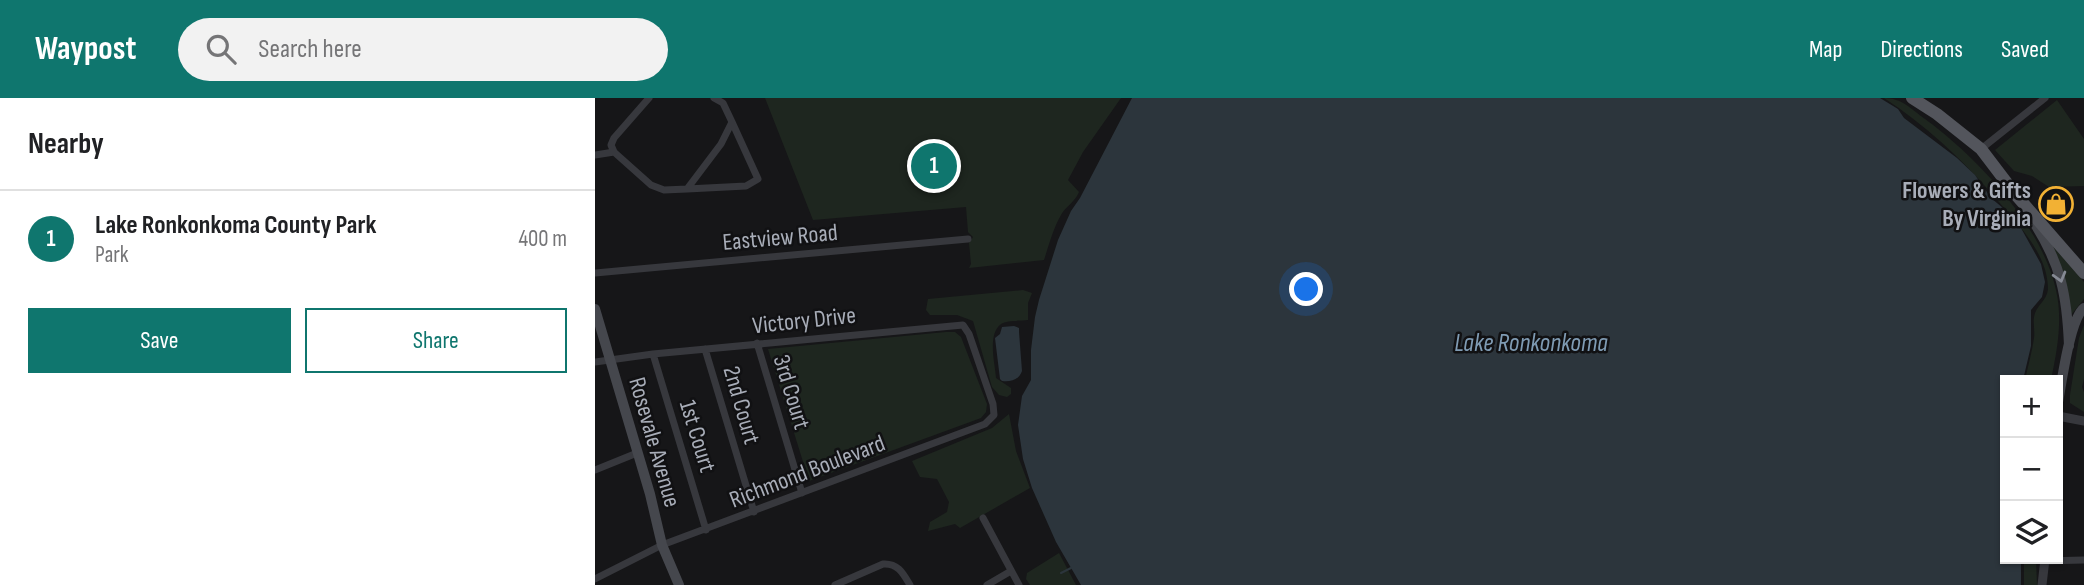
<!DOCTYPE html>
<html lang="en">
<head>
<meta charset="utf-8">
<style>
	body { margin:0; font-family:"Sofia Sans Condensed",sans-serif; background:#f2f2f2; color:#202124 }
	.controls { position:absolute; right:21px; bottom:21px; display:grid; overflow:hidden; border-radius:0px; box-shadow:0 2px 5px #0004 }
	.controls button { width:63px; height:63px; display:grid; place-items:center; padding:0; border:0; border-bottom:2px solid #e0e0e0; background:#fff; color:#202124; font:35px sans-serif }
	.you { position:absolute; left:712px; top:192px; width:24px; height:24px; margin:-18px; border:5px solid #fff; border-radius:50%; background:#1a73e8; box-shadow:0 0 0 10px #1a73e833 }
	.badge { display:grid; place-items:center; width:46px; height:46px; border-radius:50%; background:#0f766e; color:#fff; font-size:23px; font-weight:700 }
	.pin { position:absolute; translate:-50% -50%; border:4px solid #fff; box-shadow:0 2px 7px #0006 }
	.list { margin:0; padding:0; list-style:none }
	h2 { display:flex; justify-content:space-between; align-items:center; height:91px; margin:0; padding:0 28px; font-size:30px }
	h2 small { font-size:23px; font-weight:400; color:#757577 }
	.list li { display:grid; grid-template-columns:46px 1fr auto; gap:21px; align-items:center; box-sizing:border-box; height:98px; padding:0 28px; border-top:2px solid #e0e0e0 }
	.list b { display:block; font-size:26px; white-space:nowrap }
	.list p { margin:0; font-size:23px; white-space:nowrap; color:#757577 }
	.list em { font-size:23px; font-style:normal; color:#757577 }
	.actions { display:flex; gap:14px; padding:21px 28px }
	.actions a { flex:1; padding:16px 0; border:2px solid #0f766e; border-radius:0px; text-align:center; font-size:24px; color:#0f766e }
	.actions .main { background:#0f766e; color:#fff }
	.icon { flex:none; width:38px; height:38px; fill:none; stroke:currentColor; stroke-width:2; stroke-linecap:round; stroke-linejoin:round }
	.map { position:relative; flex:none; width:1489px; height:487px; overflow:hidden }
	header { display:flex; align-items:center; gap:42px; box-sizing:border-box; height:98px; padding:0 35px; background:#0f766e; color:#fff }
	header strong { font-size:33px }
	nav { display:flex; gap:38px; margin-inline-start:auto; font-size:24px }
	.search { width:490px; height:63px; background:#f2f2f2; display:flex; align-items:center; gap:18px; box-sizing:border-box; padding:0 24px; border-radius:38px; color:#757577; font-size:26px }
	main { display:flex }
	aside { flex:1; background:#fff }
	.map>svg:first-child { display:block }
	.green { fill:#1e261f }
	.water { fill:#2c353c }
	.lines { fill:none; stroke-linecap:round; stroke-linejoin:round }
	.stream { stroke:#2c353c; stroke-width:2 }
	.minor { stroke:#37383d; stroke-width:7 }
	.tertiary { stroke:#37383d; stroke-width:9 }
	.secondary { stroke:#45474d; stroke-width:10 }
	.primary { stroke:#53555c; stroke-width:12 }
	.oneway { stroke:#858993 }
	.labels { text-anchor:middle; stroke-width:5; stroke-linejoin:round; paint-order:stroke }
	.poi-label { font-size:24px; font-weight:bold; fill:#a8adb8; stroke:#111113; text-anchor:end }
	.street-label { font-size:24px; fill:#a8adb8; stroke:#111113 }
	.water-label { font-size:26px; font-style:italic; fill:#7f9bb3; stroke:#111113 }
</style>
</head>
<body>
<header>
<strong>Waypost</strong>
<div class="search"><svg class="icon" aria-label="search" viewBox="0 0 24 24"><circle cx="10" cy="10" r="6"/><path d="M15 15l6 6"/></svg>Search here</div>
<nav><a>Map</a><a>Directions</a><a>Saved</a></nav>
</header>
<main>
<aside>
<h2>Nearby<small></small></h2>
<ul class="list">
<li><span class="badge">1</span><div><b>Lake Ronkonkoma County Park</b><p>Park</p></div><em>400 m</em></li>
</ul>
<div class="actions"><a class="main">Save</a><a>Share</a></div>
</aside>
<div class="map">
<svg width="1489" height="487" viewBox="0 0 1489 487">
	<rect width="100%" height="100%" fill="#161618"/>
	<path class="green" d="M 170,0 L 526,0 L 488,54 L 473,82 L 484,94 C 480,104 471,108 466,117 C 458,131 454,147 449,162 L 374,170 L 376,166 L 374,145 L 378,139 L 373,134 L 371,109 L 218,122 Z
		M 1289,0 C 1307,0 1316,11 1330,21 C 1382,59 1447,128 1461,192 C 1468,222 1462,253 1456,282 L 1430,282 C 1433,268 1437,254 1439,240 C 1440,233 1438,226 1439,219 C 1441,207 1452,203 1453,191 C 1453,154 1419,122 1397,96 C 1365,59 1330,27 1289,0 Z
		M 1462,2 L 1489,41 L 1489,88 L 1454,89 L 1437,78 L 1419,73 L 1400,52 Z
		M 1454,144 L 1489,184 L 1489,201 L 1476,217 Z
		M 428,192 L 437,195 L 433,205 L 433,222 C 426,223 412,222 406,226 C 392,236 400,266 401,280 L 416,290 L 416,296 L 412,299 L 404,297 L 397,289 L 378,223 L 362,217 L 335,217 L 331,212 L 333,201 Z
		M 1489,227 L 1489,281 L 1487,289 L 1489,294 L 1489,314 L 1475,305 L 1475,297 L 1484,240 Z
		M 351,234 L 360,234 L 366,239 L 392,306 L 391,314 L 386,320 L 214,383 L 173,251 Z
		M 414,316 L 421,353 L 435,390 L 365,430 L 360,426 L 333,433 L 335,424 L 352,414 L 354,404 L 342,381 L 325,379 L 317,363 L 397,330 Z
		M 464,455 L 481,487 L 435,487 L 431,481 L 432,475 Z
		M 1429,461 L 1441,461 L 1442,487 L 1429,487 Z"/>
	<path class="water" d="M 537,0 L 1285,0 L 1303,11 L 1309,20 L 1362,60 L 1380,77 L 1396,100 L 1421,121 L 1446,166 L 1450,184 L 1447,199 L 1436,212 L 1436,248 L 1428,282 L 1410,282 L 1410,461 L 1426,461 L 1426,487 L 486,487 L 461,444 L 437,390 L 428,361 L 423,327 L 427,298 L 436,282 L 436,252 L 440,219 L 444,202 L 463,142 L 476,113 L 485,100 Z
		M 419,228 L 424,230 L 424,234 L 427,273 C 424,282 416,284 407,283 L 405,281 L 400,240 L 405,236 L 407,229 Z"/>
	<g class="lines">
		<path class="stream" d="M 466,475 L 476,470"/>
		<path class="minor" d="M 1386,51 L 1450,0
			M 19,54 L 56,87 L 69,92 L 92,91 L 126,46 L 137,24 L 128,5 L 119,0
			M 19,54 L 16,47 L 19,40 L 54,0
			M 0,57 L 19,54
			M 92,91 L 151,88 L 163,81 L 137,24
			M 0,175 L 373,141
			M 162,245 L 207,395
			M 110,251 L 159,414
			M 58,256 L 111,432
			M 0,264 L 58,256 L 368,227 L 374,236 L 398,306 L 399,317 L 390,326 L 67,447 L 0,481
			M 0,372 L 42,355
			M 388,420 L 424,487
			M 1450,463 L 1488,462
			M 240,487 L 288,466 C 303,465 308,475 315,487
			M 392,487 L 416,473"/>
		<path class="tertiary" d="M 1463,318 L 1489,323
			M 1447,487 L 1450,461"/>
		<path class="secondary" d="M 1438,123 C 1466,166 1472,197 1474,248
			M 0,211 L 55,396 L 67,447 L 84,487
			M 1463,304 C 1467,283 1475,221 1489,210"/>
		<path class="primary" d="M 1317,0 L 1342,16 L 1386,51 L 1421,97 L 1489,175"/>
	</g>
	<defs><path id="oneway-chevron" d="M-2-3.5L2.5 0L-2 3.5" fill="none" stroke-width="1.6" stroke-linecap="round" stroke-linejoin="round" transform="scale(1.75)"/></defs>
	<use class="oneway" href="#oneway-chevron" transform="translate(1465 179) rotate(74)"/>
	<defs>
		<g id="shop-ring" transform="scale(1.75)"><circle r="9.5" fill="#111113" stroke="#f2b134" stroke-width="1.5"/><path d="M-5-2.5h2.3a2.7 3.5 0 0 1 5.4 0H5L5.5 6h-11ZM-1.5-2.5h3a1.5 2.3 0 0 0-3 0Z" fill="#f2b134"/></g>
	</defs>
	<g fill-rule="evenodd">
		<use href="#shop-ring" x="1461" y="106"/>
	</g>
	<g class="labels">
		<g class="poi-label">
			<text x="1436" y="100">Flowers &amp; Gifts<tspan x="1436" dy="28">By Virginia</tspan></text>
		</g>
		<g class="street-label">
			<text transform="translate(185 139) rotate(-5)" y="8">Eastview Road</text>
			<text transform="translate(209 222) rotate(-6)" y="8">Victory Drive</text>
			<text transform="translate(197 294) rotate(73)" y="8">3rd Court</text>
			<text transform="translate(147 307) rotate(74)" y="8">2nd Court</text>
			<text transform="translate(103 338) rotate(73)" y="8">1st Court</text>
			<text transform="translate(60 344) rotate(74)" y="8">Rosevale Avenue</text>
			<text transform="translate(212 373) rotate(-21)" y="8">Richmond Boulevard</text>
		</g>
		<g class="water-label">
			<text x="936" y="253">Lake Ronkonkoma</text>
		</g>
	</g>
</svg>
<div class="controls">
<button>+</button>
<button>−</button>
<button><svg class="icon" aria-label="layers" viewBox="0 0 24 24"><path d="M12 4l9 5-9 5-9-5zM3 14l9 5 9-5"/></svg></button>
</div>
<div class="you"></div>
<div class="pin badge" style="left:339px;top:68px">1</div>
</div>
</main>
</body>
</html>
